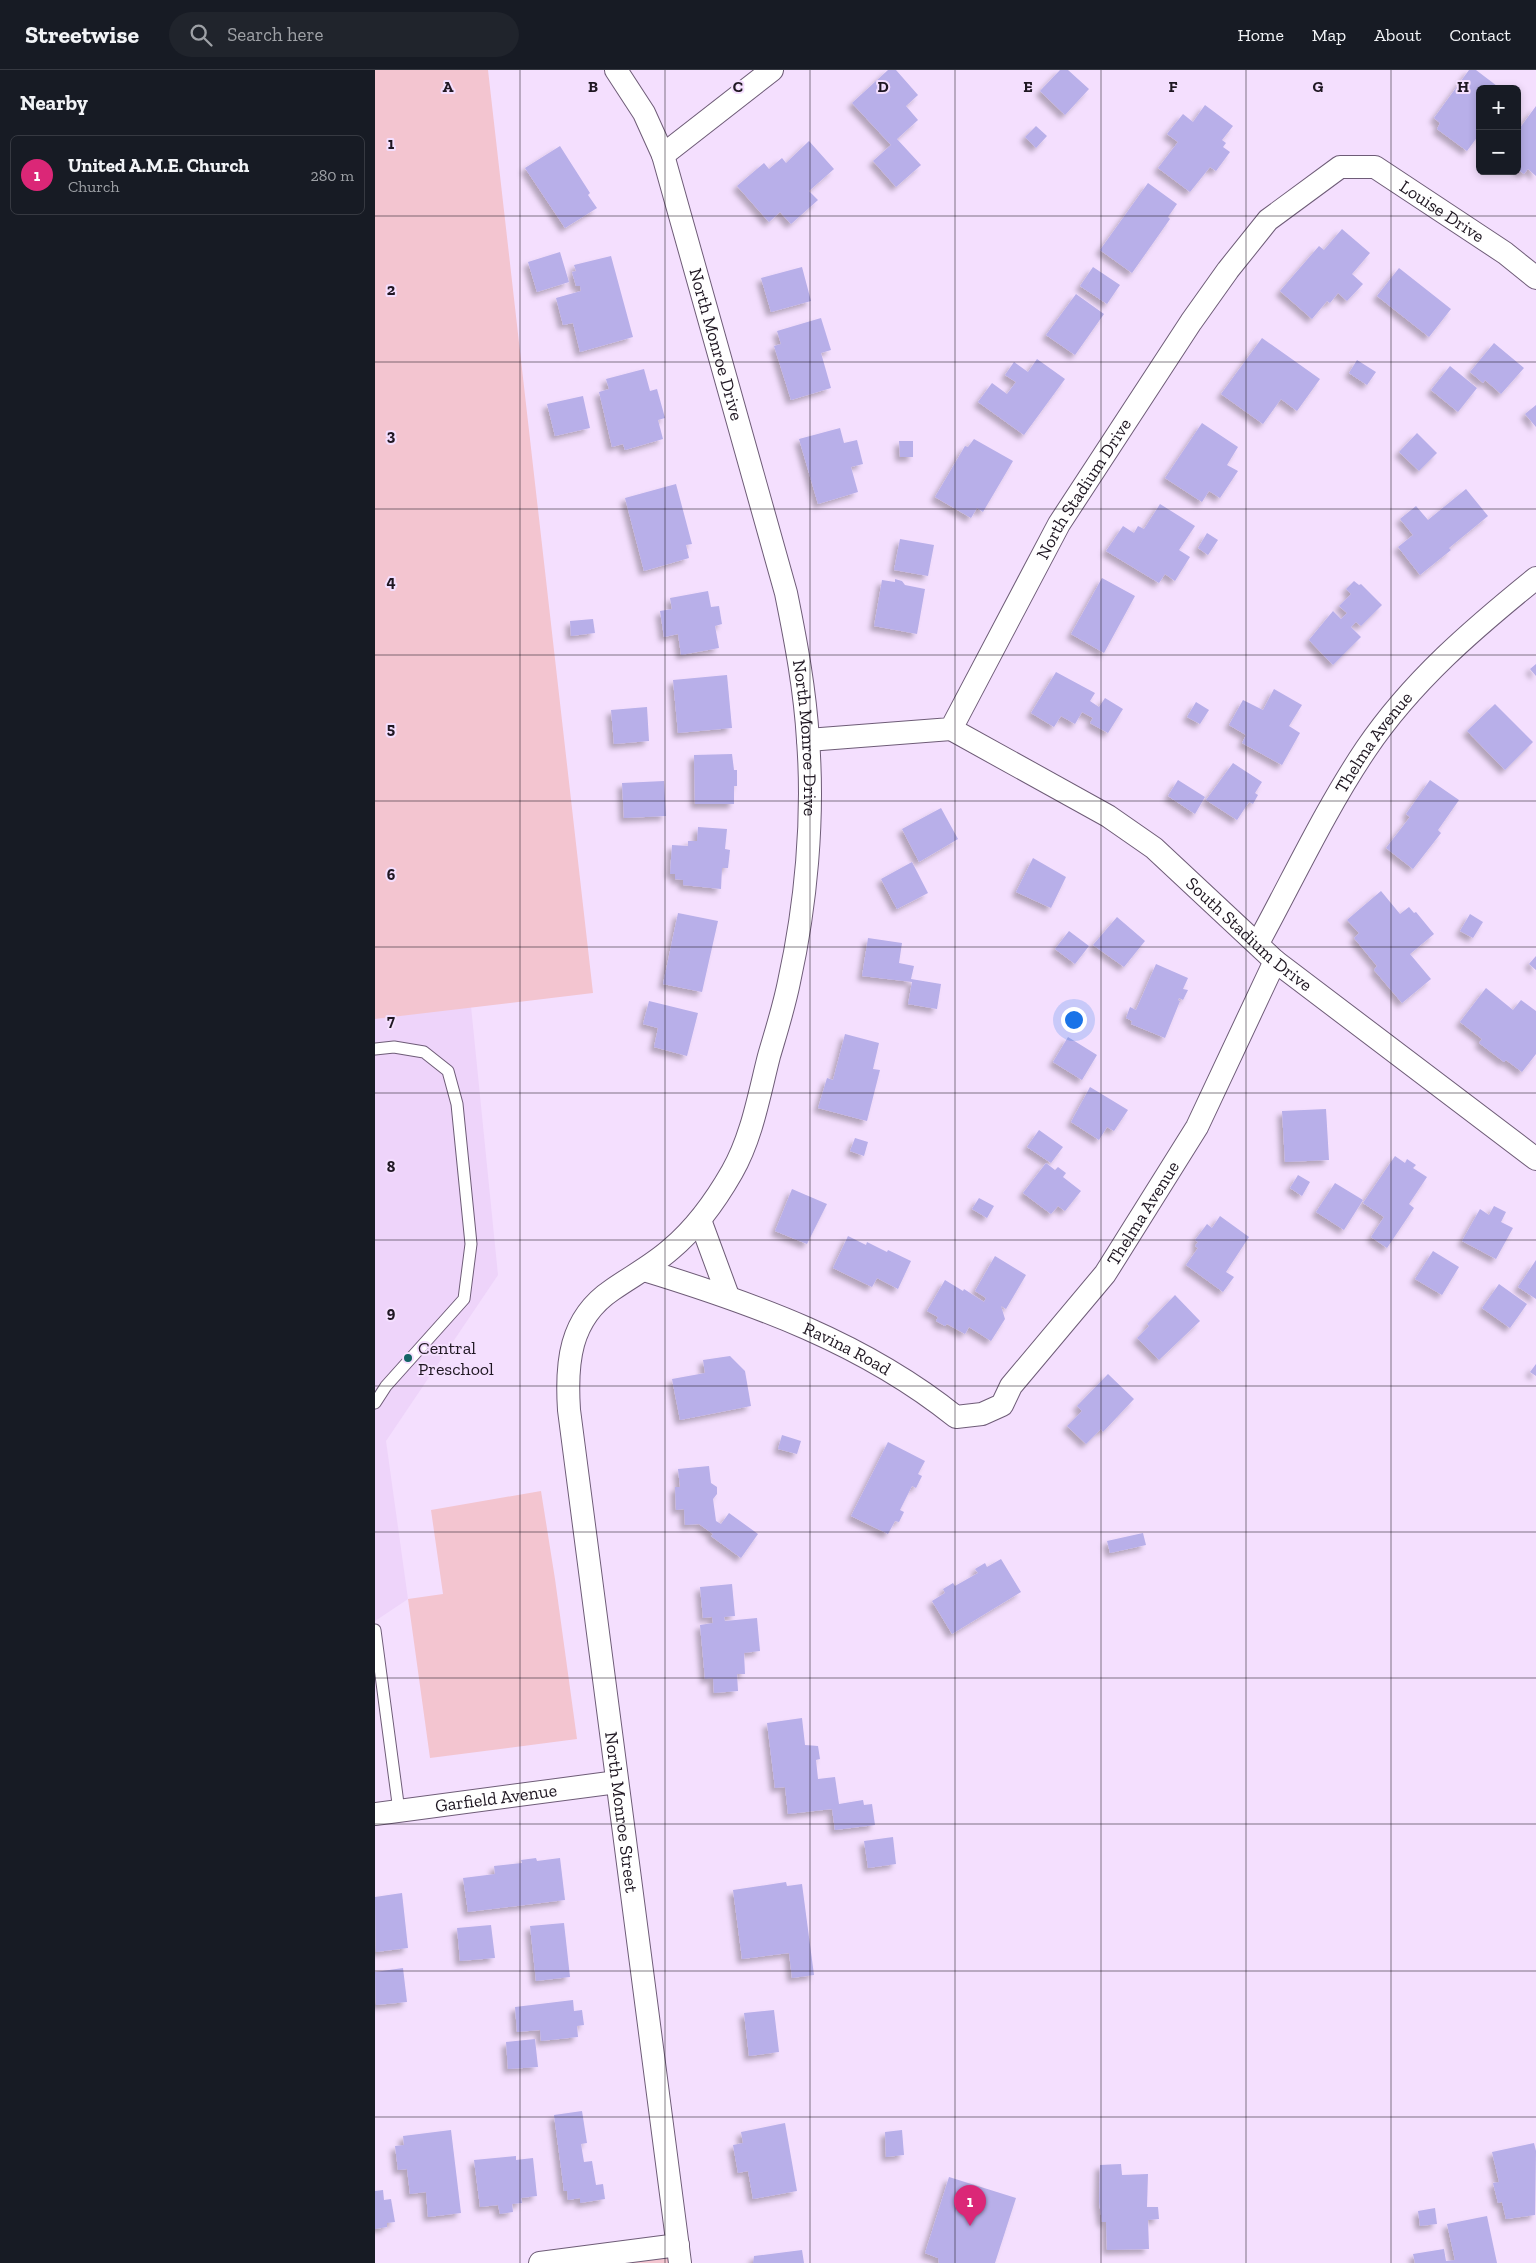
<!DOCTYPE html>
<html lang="en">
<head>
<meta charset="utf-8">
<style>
	body { margin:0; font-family:"Zilla Slab",serif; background:#20242c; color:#f1f3f6 }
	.controls { position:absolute; right:15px; top:15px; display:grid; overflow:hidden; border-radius:8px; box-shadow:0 2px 8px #0003 }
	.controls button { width:45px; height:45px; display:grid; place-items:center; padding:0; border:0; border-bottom:1px solid #363941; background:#171b24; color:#f1f3f6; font:25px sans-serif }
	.you { position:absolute; left:698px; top:949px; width:18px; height:18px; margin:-12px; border:4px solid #fff; border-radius:50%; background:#1a73e8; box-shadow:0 0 0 8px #1a73e833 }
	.badge { display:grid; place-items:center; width:32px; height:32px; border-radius:50%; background:#db2777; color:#fff; font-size:16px; font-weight:700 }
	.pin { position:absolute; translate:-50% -41px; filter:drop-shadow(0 1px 2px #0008) }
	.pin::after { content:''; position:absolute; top:26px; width:18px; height:15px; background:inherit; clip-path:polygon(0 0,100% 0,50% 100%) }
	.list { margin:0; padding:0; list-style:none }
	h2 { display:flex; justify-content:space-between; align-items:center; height:65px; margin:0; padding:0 20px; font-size:21px }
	h2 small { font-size:16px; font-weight:400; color:#9ea1a6 }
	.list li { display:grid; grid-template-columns:32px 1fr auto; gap:15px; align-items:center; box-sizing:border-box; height:80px; margin:0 10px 10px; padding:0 10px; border:1px solid #363941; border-radius:8px }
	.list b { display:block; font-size:19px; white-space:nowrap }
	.list p { margin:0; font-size:16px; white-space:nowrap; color:#9ea1a6 }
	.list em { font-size:16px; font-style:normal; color:#9ea1a6 }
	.icon { flex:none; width:28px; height:28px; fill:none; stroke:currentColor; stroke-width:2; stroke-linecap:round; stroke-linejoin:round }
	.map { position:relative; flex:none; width:1161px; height:2193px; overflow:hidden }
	header { display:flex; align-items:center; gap:30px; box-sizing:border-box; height:70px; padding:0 25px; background:#171b24; border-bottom:1px solid #363941 }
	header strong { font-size:24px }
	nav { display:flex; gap:28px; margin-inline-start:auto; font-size:18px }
	.search { width:350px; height:45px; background:#20242c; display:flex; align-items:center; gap:12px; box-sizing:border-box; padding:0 18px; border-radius:28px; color:#9ea1a6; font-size:19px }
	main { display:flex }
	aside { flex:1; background:#171b24 }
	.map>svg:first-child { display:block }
	.built { fill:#eed4fa }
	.green { fill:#f3c5d0 }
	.building { fill:#b8afe9; filter:url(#shadow) }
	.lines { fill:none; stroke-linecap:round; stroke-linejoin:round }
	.lane-casing { stroke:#6e5c77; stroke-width:13 }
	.street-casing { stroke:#6e5c77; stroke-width:24 }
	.lane { stroke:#fff; stroke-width:11 }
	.street { stroke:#fff; stroke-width:22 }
	.grid { fill:none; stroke:#1f1722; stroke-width:1; stroke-opacity:0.55 }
	.poi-dot { fill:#136365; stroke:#f4dffe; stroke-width:2 }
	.labels { text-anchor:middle; stroke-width:4; stroke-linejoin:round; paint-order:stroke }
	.street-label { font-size:18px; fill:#1f1722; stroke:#f4dffe }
	.poi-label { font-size:18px; fill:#1f1722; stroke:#f4dffe; text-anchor:start }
	.grid-label { font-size:16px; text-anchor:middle; font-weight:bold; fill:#1f1722; stroke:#f4dffe; stroke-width:4; stroke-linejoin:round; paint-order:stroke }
</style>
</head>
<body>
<header>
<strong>Streetwise</strong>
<div class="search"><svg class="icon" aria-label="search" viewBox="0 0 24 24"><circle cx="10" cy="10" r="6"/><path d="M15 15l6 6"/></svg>Search here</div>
<nav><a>Home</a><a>Map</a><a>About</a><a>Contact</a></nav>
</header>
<main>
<aside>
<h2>Nearby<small></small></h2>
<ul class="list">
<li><span class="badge">1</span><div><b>United A.M.E. Church</b><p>Church</p></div><em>280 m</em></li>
</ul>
</aside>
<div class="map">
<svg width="1161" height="2193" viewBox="0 0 1161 2193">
	<defs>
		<filter id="shadow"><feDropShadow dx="-4.5" dy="4.5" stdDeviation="2.5" flood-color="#0004"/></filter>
	</defs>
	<rect width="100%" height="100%" fill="#f4dffe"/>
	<path class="built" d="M 96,936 L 123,1205 L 11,1371 L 33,1529 L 0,1551 L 0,949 Z"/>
	<path class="green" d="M 0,0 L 113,0 L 218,923 L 0,949 Z
		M 166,1421 L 180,1509 L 202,1669 L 55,1688 L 33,1529 L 68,1524 L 56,1440 Z
		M 300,2180 L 302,2193 L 195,2193 Z"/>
	<path class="building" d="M 513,0 L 521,0 L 543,25 L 531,36 L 543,50 L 522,69 L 546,95 L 521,117 L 498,91 L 516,75 L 477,33 Z
		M 685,0 L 693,0 L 714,19 L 690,45 L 665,21 Z
		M 1094,0 L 1101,0 L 1126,19 L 1105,19 L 1105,67 L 1103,66 L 1092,81 L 1062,59 L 1065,53 L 1059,48 Z
		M 830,35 L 858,56 L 847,70 L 851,73 L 848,77 L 855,82 L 841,101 L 835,97 L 815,122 L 783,98 L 803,72 L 792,64 L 808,44 L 818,52 Z
		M 1161,36 L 1161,106 L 1153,99 L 1149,104 L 1142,99 L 1142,62 Z
		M 661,56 L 672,66 L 661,78 L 650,67 Z
		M 434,71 L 459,99 L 434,121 L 443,130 L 416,154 L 405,142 L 394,152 L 362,116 L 389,93 L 394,99 L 407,88 L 411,93 Z
		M 185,76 L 215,123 L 213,125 L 222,138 L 190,158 L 150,98 Z
		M 773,113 L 802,134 L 793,147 L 795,149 L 757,203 L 725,180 Z
		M 967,159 L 995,183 L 977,204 L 988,214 L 972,231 L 963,223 L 955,233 L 952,231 L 937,249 L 905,221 L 944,176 L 949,180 Z
		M 185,182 L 194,212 L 162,222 L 153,192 Z
		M 236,186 L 258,267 L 205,282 L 198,253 L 188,255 L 181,228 L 206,221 L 205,216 L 201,216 L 197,202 L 201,201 L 199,195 Z
		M 427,197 L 436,231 L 396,242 L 386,208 Z
		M 718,197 L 745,215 L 732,234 L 705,216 Z
		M 1024,198 L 1076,239 L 1054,267 L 1002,226 Z
		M 701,224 L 729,244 L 700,285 L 671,265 Z
		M 446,248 L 456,280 L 446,283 L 456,318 L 416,330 L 399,276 L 406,274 L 402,261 Z
		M 887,268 L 945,309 L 922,341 L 906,329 L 888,354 L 846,324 Z
		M 1119,273 L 1149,298 L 1126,324 L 1110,310 L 1108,313 L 1095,302 Z
		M 662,289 L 690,309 L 649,365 L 603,332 L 617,313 L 632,324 L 641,312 L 630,305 L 639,292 L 653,302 Z
		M 982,290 L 1001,302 L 992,315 L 974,303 Z
		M 1075,296 L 1102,318 L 1083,342 L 1056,320 Z
		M 269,299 L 275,321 L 282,319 L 290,348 L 283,350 L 288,369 L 250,380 L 248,374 L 237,377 L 224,322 L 234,319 L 231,309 Z
		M 208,326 L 215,358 L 180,366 L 172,334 Z
		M 1161,335 L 1161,357 L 1150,344 Z
		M 827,353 L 863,377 L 852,395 L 863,401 L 845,428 L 834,421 L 827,432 L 790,408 Z
		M 465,358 L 469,373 L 482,370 L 488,394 L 476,397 L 483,422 L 443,434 L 424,369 Z
		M 1042,363 L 1062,383 L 1044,401 L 1024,382 Z
		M 599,369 L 638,391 L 608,442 L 602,438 L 596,448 L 560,427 L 590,376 L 593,377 Z
		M 524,371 L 538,371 L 538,387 L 525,387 Z
		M 301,414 L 317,474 L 311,475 L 314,488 L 269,501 L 250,428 Z
		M 1091,419 L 1113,446 L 1074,478 L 1076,480 L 1045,505 L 1023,477 L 1038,465 L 1025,449 L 1041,436 L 1053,450 Z
		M 785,434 L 820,456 L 804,480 L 815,487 L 800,511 L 790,504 L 784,513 L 731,481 L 748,456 L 759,463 L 763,456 L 769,459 Z
		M 832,463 L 843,470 L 833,485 L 823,478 Z
		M 525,469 L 559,475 L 553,506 L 519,500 Z
		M 727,508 L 760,526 L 729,583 L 696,564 Z
		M 520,509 L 527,511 L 530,515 L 550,519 L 542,564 L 499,556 L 507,510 L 520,512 Z
		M 979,511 L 984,515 L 986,514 L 1007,535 L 986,556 L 981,552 L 976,557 L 986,567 L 958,595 L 934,570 L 958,541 L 966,549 L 972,543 L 964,536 L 976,524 L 971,519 Z
		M 333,521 L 336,537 L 344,536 L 347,554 L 340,556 L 344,578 L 306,585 L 303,564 L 289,567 L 285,541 L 297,539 L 295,528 Z
		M 218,549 L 220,563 L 196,566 L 195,551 Z
		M 1161,594 L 1161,606 L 1155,599 Z
		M 681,602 L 720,623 L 715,631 L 724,637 L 730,628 L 748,639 L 733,663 L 715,653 L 718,648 L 707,642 L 700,654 L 686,646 L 679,657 L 656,643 Z
		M 352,605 L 357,658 L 303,663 L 298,610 Z
		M 899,619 L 927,635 L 914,656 L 925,663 L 907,695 L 867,673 L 871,665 L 854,655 L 868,630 L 888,640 Z
		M 821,632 L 834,640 L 825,654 L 812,647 Z
		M 1120,634 L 1158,672 L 1130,700 L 1092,661 Z
		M 272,637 L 274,671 L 239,674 L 236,640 Z
		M 357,684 L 359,700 L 362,700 L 362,716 L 359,716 L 359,734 L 320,734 L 319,685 Z
		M 858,693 L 887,712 L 880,723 L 883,725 L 878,734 L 874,732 L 862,750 L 831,730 Z
		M 803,710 L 830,727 L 820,744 L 793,726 Z
		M 1055,710 L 1084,730 L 1063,760 L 1066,763 L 1038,799 L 1011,778 L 1035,747 L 1031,744 Z
		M 289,711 L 291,746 L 249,748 L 247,713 Z
		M 566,738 L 583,769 L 544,792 L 527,759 Z
		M 323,757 L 352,759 L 350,779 L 355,780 L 353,798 L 347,798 L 346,819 L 308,815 L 308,810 L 300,809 L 300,804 L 295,804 L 297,775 L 313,776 L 313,771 L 322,771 Z
		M 658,788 L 691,807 L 676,838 L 641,822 Z
		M 537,792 L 553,823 L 522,839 L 506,809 Z
		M 1006,821 L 1025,844 L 1034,837 L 1039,843 L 1041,842 L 1059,864 L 1035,884 L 1056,909 L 1027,933 L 999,900 L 1002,896 L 979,868 L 984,863 L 972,850 Z
		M 303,843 L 343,851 L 327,922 L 288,914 Z
		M 1095,844 L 1108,852 L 1098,868 L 1085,861 Z
		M 742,847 L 770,871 L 749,897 L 718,875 Z
		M 694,861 L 714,876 L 700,894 L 680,879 Z
		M 493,868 L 527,873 L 524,893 L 539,896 L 536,909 L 566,914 L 562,939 L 533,934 L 537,912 L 487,906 Z
		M 1161,886 L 1161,900 L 1154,894 Z
		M 781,894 L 813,908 L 808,919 L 813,920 L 808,930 L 804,928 L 803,930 L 805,931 L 790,968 L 756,954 L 757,951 L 751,948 L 755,937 L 761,940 Z
		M 1111,918 L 1138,940 L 1146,930 L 1161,941 L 1161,984 L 1147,1002 L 1131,990 L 1129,992 L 1104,973 L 1107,969 L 1085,952 Z
		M 274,931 L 323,943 L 312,986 L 279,977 L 283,958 L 268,954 Z
		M 470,964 L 504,973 L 498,999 L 505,1000 L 492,1051 L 443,1038 L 452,1008 L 458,1010 Z
		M 693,967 L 722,985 L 707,1010 L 678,992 Z
		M 715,1017 L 753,1040 L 739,1061 L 732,1057 L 724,1070 L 696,1052 Z
		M 951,1039 L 954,1090 L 910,1092 L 907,1041 Z
		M 664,1060 L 688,1077 L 676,1093 L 652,1077 Z
		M 480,1068 L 493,1072 L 489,1086 L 475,1081 Z
		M 1020,1086 L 1030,1093 L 1032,1089 L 1041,1095 L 1038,1098 L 1052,1107 L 1034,1134 L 1039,1138 L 1012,1178 L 996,1167 L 1009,1147 L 988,1133 Z
		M 671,1093 L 680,1100 L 683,1097 L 691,1103 L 688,1107 L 706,1121 L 690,1141 L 683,1136 L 676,1144 L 648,1123 Z
		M 923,1105 L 935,1112 L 927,1126 L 915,1118 Z
		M 960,1113 L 988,1130 L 969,1160 L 941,1142 Z
		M 417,1119 L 452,1134 L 432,1174 L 400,1161 Z
		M 604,1128 L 619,1136 L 612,1148 L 597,1139 Z
		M 1119,1136 L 1131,1142 L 1126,1152 L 1138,1158 L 1121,1189 L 1087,1171 L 1105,1139 L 1114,1145 Z
		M 845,1146 L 874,1167 L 851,1202 L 859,1207 L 848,1222 L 811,1195 L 823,1178 L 820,1176 L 823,1172 L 820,1170 L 832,1154 L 837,1158 Z
		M 473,1166 L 491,1175 L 492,1172 L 512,1182 L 513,1180 L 536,1191 L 523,1219 L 502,1208 L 497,1217 L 458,1198 Z
		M 1058,1181 L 1084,1197 L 1067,1225 L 1040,1209 Z
		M 620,1186 L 651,1205 L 631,1239 L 626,1236 L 630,1249 L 616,1271 L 594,1257 L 590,1264 L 572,1254 L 570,1256 L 561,1251 L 563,1247 L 552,1241 L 570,1210 L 588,1221 L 589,1219 L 609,1232 L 611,1228 L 600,1221 Z
		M 1161,1190 L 1161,1229 L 1143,1217 Z
		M 1124,1214 L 1152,1234 L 1135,1258 L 1107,1238 Z
		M 800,1225 L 825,1251 L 784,1290 L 762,1268 L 774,1256 L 772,1254 Z
		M 355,1286 L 370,1301 L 376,1336 L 305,1350 L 297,1309 L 330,1303 L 328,1290 Z
		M 1161,1294 L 1161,1306 L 1155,1302 Z
		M 733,1304 L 759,1329 L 728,1362 L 726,1359 L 711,1374 L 692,1356 L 707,1341 L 702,1336 Z
		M 407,1365 L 426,1371 L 422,1384 L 403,1379 Z
		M 513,1372 L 550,1391 L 543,1404 L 547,1406 L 541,1418 L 537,1416 L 525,1440 L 529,1442 L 524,1452 L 520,1451 L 513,1464 L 476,1446 Z
		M 334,1396 L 336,1413 L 342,1417 L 342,1424 L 338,1429 L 341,1451 L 346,1454 L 354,1443 L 383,1464 L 366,1488 L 336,1466 L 338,1464 L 324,1454 L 310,1455 L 309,1439 L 301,1440 L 300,1417 L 305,1417 L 303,1399 Z
		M 768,1463 L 771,1475 L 735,1483 L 732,1471 Z
		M 626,1489 L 646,1522 L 577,1564 L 557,1531 L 570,1523 L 568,1519 L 578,1513 L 580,1516 L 603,1503 L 600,1499 L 610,1493 L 612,1497 Z
		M 357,1514 L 360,1546 L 349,1547 L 350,1551 L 382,1548 L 385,1581 L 369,1583 L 370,1604 L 362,1604 L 363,1621 L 339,1623 L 338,1608 L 330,1609 L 325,1555 L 338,1553 L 337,1547 L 328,1548 L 325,1517 Z
		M 427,1648 L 430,1675 L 443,1676 L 445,1689 L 441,1690 L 443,1709 L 460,1707 L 464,1734 L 488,1730 L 489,1735 L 497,1734 L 500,1755 L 460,1760 L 457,1739 L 413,1744 L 410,1717 L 400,1718 L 392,1653 Z
		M 518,1767 L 521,1794 L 493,1798 L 489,1771 Z
		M 161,1788 L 162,1791 L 185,1788 L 190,1830 L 93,1842 L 88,1808 L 120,1804 L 119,1796 L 147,1793 L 146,1790 Z
		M 411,1812 L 412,1816 L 427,1814 L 439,1905 L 417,1908 L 414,1883 L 367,1889 L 358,1820 Z
		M 27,1823 L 33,1878 L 1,1882 L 0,1827 Z
		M 189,1853 L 195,1907 L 161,1911 L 155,1856 Z
		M 116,1855 L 120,1888 L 85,1891 L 82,1858 Z
		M 28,1898 L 32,1932 L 1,1935 L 0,1902 Z
		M 198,1930 L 199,1941 L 207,1940 L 209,1955 L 202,1956 L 203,1967 L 166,1971 L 165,1960 L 142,1962 L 140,1937 Z
		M 399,1940 L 404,1982 L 374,1986 L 369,1943 Z
		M 160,1969 L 163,1997 L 133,1999 L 131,1972 Z
		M 207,2041 L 212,2073 L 206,2074 L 209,2092 L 217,2091 L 221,2115 L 228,2114 L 230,2129 L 205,2133 L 205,2128 L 193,2130 L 192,2121 L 189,2121 L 179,2045 Z
		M 410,2053 L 422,2121 L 378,2129 L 373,2101 L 363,2103 L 358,2075 L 368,2073 L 366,2062 Z
		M 76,2060 L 86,2143 L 53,2147 L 51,2122 L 35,2124 L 32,2099 L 23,2100 L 20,2076 L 29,2075 L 28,2066 Z
		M 527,2060 L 529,2085 L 511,2087 L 510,2062 Z
		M 1159,2073 L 1161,2081 L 1160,2145 L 1131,2149 L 1127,2132 L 1123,2133 L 1118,2113 L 1124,2112 L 1117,2082 Z
		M 141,2086 L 141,2090 L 158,2088 L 162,2126 L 146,2128 L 147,2133 L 137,2134 L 138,2142 L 125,2144 L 123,2135 L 105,2137 L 99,2090 Z
		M 746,2094 L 747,2105 L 773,2104 L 772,2137 L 783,2137 L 784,2149 L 773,2150 L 774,2179 L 732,2180 L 731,2152 L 727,2152 L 724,2132 L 725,2095 Z
		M 574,2107 L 641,2128 L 620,2193 L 564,2193 L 563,2188 L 550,2183 Z
		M 8,2120 L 9,2130 L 16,2129 L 20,2152 L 12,2153 L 12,2157 L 0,2159 L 0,2121 Z
		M 1060,2138 L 1062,2154 L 1045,2156 L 1043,2141 Z
		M 1112,2146 L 1122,2193 L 1040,2193 L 1038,2184 L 1069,2179 L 1071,2191 L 1080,2190 L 1072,2154 Z
		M 427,2180 L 429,2193 L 378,2193 L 379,2186 Z"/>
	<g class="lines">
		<g class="lane-casing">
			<path id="lane" d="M 0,979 L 19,977 L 49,982 L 73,1001 L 82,1034 L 96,1174 L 89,1229 L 11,1316 L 0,1333
				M 0,1560 L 24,1741"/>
		</g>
		<g class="street-casing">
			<g id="street">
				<path id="s1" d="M 241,0 L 269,43 L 288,85 L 411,523 C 421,572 430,620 433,670 C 439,749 431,835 414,912 C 409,937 401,962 394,986 C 384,1025 377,1067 357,1102 C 341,1130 321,1158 296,1179 C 278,1195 257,1206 237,1220 C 194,1249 191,1294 194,1340 L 305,2193"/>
				<path d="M 288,85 L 397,0"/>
				<path id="s2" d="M 576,659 L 733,746 L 779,778 L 900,891 L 1161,1089"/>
				<path id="s3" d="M 433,670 L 576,659 L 684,454 L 816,252 L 853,200 L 893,150 L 965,97 L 1000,97 L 1130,183 L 1161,208"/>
				<path id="s4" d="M 883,873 C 918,809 950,740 991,679 C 1037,611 1098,559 1161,508"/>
				<path d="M 325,1150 L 353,1226"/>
				<path id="s5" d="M 269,1200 C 380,1234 489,1273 581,1347 L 607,1344 L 627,1335 L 636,1316 L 730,1204 L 822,1057 L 900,891"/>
				<path id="s6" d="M 0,1744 L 242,1712"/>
				<path d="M 165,2193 L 303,2175"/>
			</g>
		</g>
		<use href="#lane" class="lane"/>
		<use href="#street" class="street"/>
	</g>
	<path class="grid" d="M 145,0 L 145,2193M 290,0 L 290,2193M 435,0 L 435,2193M 580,0 L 580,2193M 726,0 L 726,2193M 871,0 L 871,2193M 1016,0 L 1016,2193M 0,146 L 1161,146M 0,292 L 1161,292M 0,439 L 1161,439M 0,585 L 1161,585M 0,731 L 1161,731M 0,877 L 1161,877M 0,1023 L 1161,1023M 0,1170 L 1161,1170M 0,1316 L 1161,1316M 0,1462 L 1161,1462M 0,1608 L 1161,1608M 0,1754 L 1161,1754M 0,1901 L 1161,1901M 0,2047 L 1161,2047"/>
	<circle class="poi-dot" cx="33" cy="1288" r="5"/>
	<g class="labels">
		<g class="street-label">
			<text dy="6" stroke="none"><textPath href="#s3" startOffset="949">Louise Drive</textPath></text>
			<text dy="6" stroke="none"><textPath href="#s1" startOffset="294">North Monroe Drive</textPath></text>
			<text dy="6" stroke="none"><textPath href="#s3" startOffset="418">North Stadium Drive</textPath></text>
			<text dy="6" stroke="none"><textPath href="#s1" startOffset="699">North Monroe Drive</textPath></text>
			<text dy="6" stroke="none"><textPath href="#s4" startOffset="232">Thelma Avenue</textPath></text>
			<text dy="6" stroke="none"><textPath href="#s2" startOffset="364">South Stadium Drive</textPath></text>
			<text dy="6" stroke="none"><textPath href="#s5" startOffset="634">Thelma Avenue</textPath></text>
			<text dy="6" stroke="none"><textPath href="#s5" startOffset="218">Ravina Road</textPath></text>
			<text dy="6" stroke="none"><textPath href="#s6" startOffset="122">Garfield Avenue</textPath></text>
			<text dy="6" stroke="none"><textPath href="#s1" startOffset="1854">North Monroe Street</textPath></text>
		</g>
		<g class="poi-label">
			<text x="43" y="1284">Central<tspan x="43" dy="21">Preschool</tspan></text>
		</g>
	</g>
	<g class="grid-label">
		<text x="73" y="22">A</text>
		<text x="218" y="22">B</text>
		<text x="363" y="22">C</text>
		<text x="508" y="22">D</text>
		<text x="653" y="22">E</text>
		<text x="798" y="22">F</text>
		<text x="943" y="22">G</text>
		<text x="1088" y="22">H</text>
		<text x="16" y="79">1</text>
		<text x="16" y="225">2</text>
		<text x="16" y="371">3</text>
		<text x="16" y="517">4</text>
		<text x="16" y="664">5</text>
		<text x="16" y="810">6</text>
		<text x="16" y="956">7</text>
		<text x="16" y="1102">8</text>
		<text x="16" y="1248">9</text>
	</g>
</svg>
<div class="controls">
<button>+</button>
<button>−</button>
</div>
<div class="you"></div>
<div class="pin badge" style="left:595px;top:2156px">1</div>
</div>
</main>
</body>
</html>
